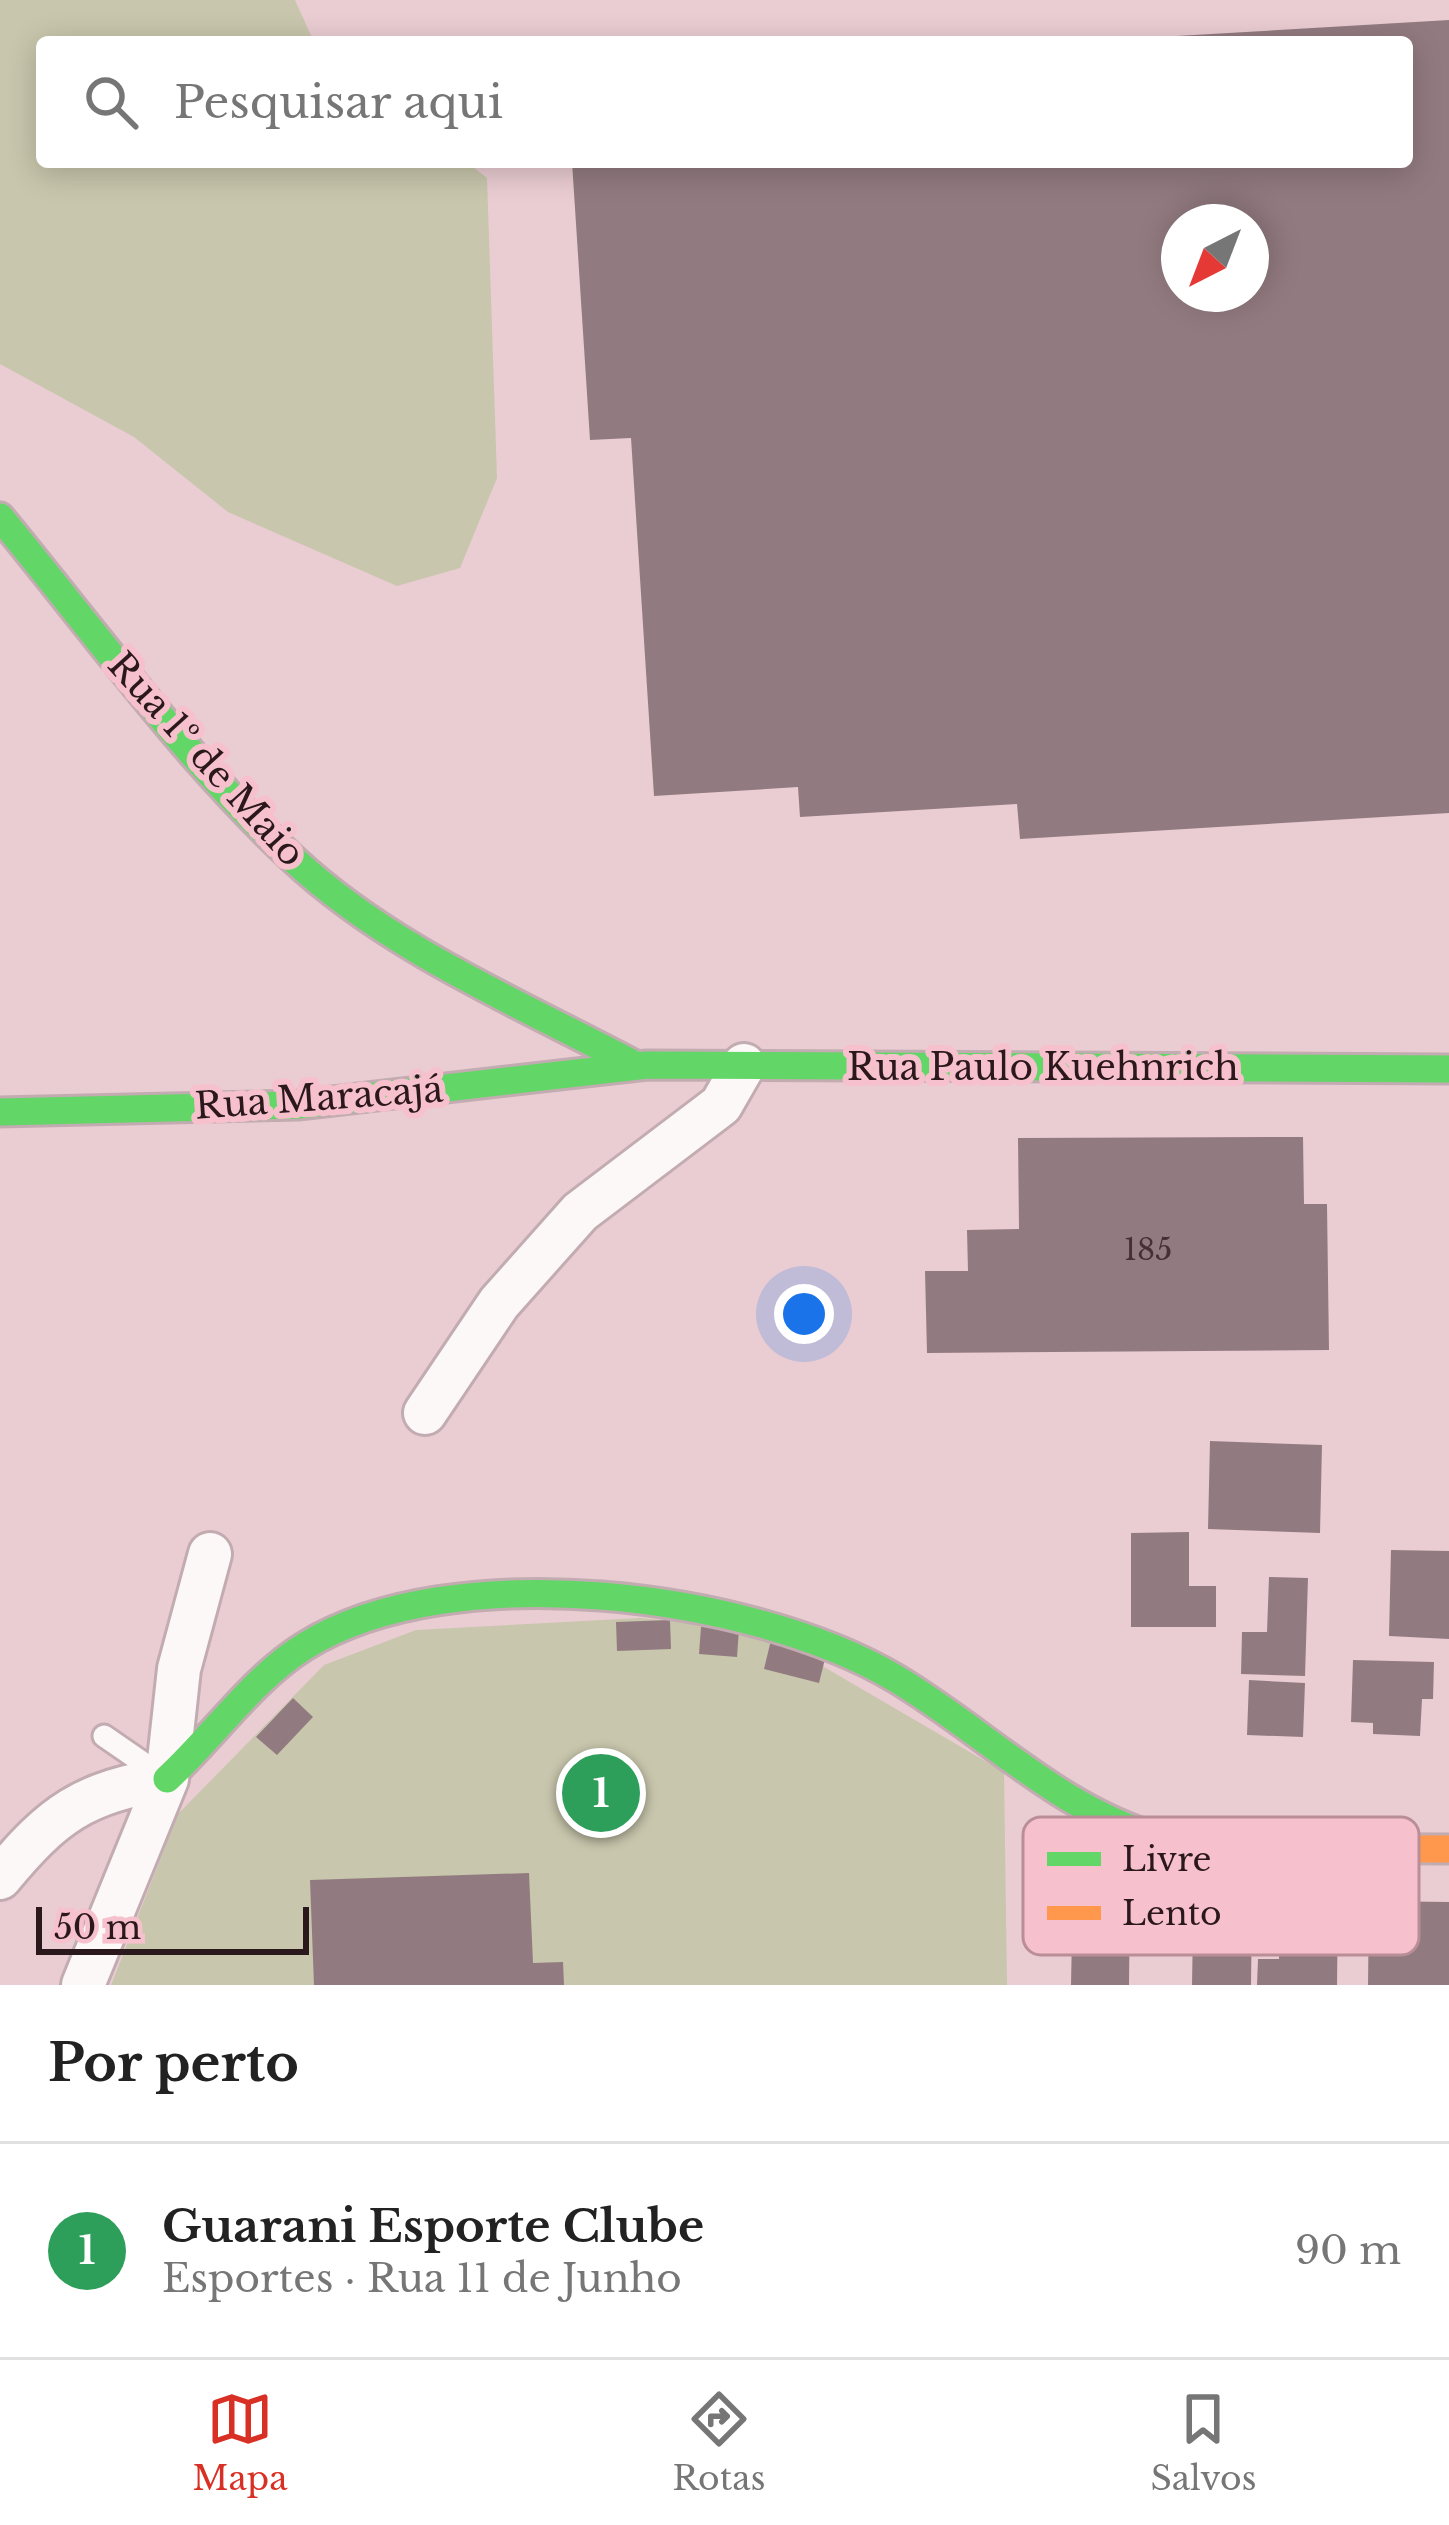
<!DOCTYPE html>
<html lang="pt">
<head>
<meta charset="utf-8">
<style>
	body { margin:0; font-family:"Libre Baskerville",serif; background:#f2f2f2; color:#222 }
	.compass { position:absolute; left:1161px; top:204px; width:108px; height:108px; border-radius:50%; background:#fff; box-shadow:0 6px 30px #0003; rotate:222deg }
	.scale { position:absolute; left:36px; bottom:30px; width:273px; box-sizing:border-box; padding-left:12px; border:6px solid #2b181c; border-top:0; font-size:33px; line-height:42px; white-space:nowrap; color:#2b181c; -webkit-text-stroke:9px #f6c1cc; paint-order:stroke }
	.you { position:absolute; left:804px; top:1314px; width:42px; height:42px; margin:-30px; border:9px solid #fff; border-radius:50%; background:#1a73e8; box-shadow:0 0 0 18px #1a73e833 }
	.badge { display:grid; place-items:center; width:78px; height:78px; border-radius:50%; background:#d93025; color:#fff; font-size:39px; font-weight:700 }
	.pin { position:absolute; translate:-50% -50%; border:6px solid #fff; box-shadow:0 3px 12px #0006 }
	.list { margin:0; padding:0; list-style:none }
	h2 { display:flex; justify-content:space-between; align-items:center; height:156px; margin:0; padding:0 48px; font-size:51px }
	h2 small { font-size:39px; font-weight:400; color:#767676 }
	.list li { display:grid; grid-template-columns:78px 1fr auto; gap:36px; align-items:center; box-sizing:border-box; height:216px; padding:0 48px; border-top:3px solid #e0e0e0 }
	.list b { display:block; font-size:45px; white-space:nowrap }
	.list p { margin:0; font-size:39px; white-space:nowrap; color:#767676 }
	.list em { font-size:39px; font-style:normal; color:#767676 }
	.icon { flex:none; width:66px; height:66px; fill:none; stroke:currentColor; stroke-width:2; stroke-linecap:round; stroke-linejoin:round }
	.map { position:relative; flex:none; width:1449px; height:1985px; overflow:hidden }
	.search { position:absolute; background:#fff; box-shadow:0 6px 30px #0003; left:36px; right:36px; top:36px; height:132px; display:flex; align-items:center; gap:30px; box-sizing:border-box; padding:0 42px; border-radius:12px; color:#767676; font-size:45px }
	.sheet { height:372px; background:#fff }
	nav { display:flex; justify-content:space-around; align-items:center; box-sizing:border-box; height:168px; border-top:3px solid #e0e0e0; background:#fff; font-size:33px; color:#767676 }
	nav a { display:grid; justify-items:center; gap:6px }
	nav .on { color:#d93025 }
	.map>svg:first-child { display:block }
	.green { fill:#c8c6ac }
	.building { fill:#927b80; fill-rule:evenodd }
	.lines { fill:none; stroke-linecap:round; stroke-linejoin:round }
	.lane-casing { stroke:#c2acb1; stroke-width:27 }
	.street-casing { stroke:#c2acb1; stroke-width:48 }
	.fast-casing { stroke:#c2acb1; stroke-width:33 }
	.slow-casing { stroke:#c2acb1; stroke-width:33 }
	.lane { stroke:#fcf8f8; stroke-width:21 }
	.street { stroke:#fcf8f8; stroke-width:42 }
	.fast { stroke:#63d668; stroke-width:27 }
	.slow { stroke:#ff974d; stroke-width:27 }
	.labels { text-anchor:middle; stroke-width:12; stroke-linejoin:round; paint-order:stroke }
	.number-label { font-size:30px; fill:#453135 }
	.street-label { font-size:36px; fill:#2b181c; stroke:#f6c1cc }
	.key { fill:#f6c1cc; stroke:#b98e97; stroke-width:3 }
	.key-label { font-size:33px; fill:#2b181c }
</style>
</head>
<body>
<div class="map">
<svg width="1449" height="1985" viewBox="0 0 1449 1985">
	<rect width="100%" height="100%" fill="#eacdd3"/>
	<path class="green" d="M 0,0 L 295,0 L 314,42 L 42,42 L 42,162 L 467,162 L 487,178 L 497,478 L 460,568 L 397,586 L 228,512 L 134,437 L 0,364 Z
		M 640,1618 L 759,1629 L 1004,1772 L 1007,1985 L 111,1985 L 178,1814 L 324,1665 L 416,1630 Z"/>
	<path class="building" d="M 1449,20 L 1449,813 L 1020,839 L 1017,804 L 800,817 L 798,787 L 654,796 L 631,438 L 590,440 L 572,162 L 1407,162 L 1407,42 L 1142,38 ZM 1179,222 L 1251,222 L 1251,294 L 1179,294 Z
		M 1303,1137 L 1304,1204 L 1327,1204 L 1329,1350 L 927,1353 L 925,1271 L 968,1271 L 967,1230 L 1019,1229 L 1018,1138 Z
		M 1210,1441 L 1322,1445 L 1320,1533 L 1208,1529 Z
		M 1189,1532 L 1189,1586 L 1216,1586 L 1216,1627 L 1131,1627 L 1131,1533 Z
		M 1391,1550 L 1449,1551 L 1449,1639 L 1389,1636 Z
		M 1269,1577 L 1308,1578 L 1305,1676 L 1241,1674 L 1242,1632 L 1267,1632 Z
		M 670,1620 L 671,1649 L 617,1651 L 616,1622 Z
		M 701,1627 L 739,1629 L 737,1657 L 699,1654 Z
		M 771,1640 L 826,1655 L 819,1683 L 764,1669 Z
		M 1353,1660 L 1434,1662 L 1433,1699 L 1422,1699 L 1420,1736 L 1373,1734 L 1373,1723 L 1351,1722 Z
		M 1249,1680 L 1305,1683 L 1303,1737 L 1247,1735 Z
		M 293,1698 L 313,1717 L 277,1755 L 256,1737 Z
		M 529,1873 L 533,1963 L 563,1962 L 564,1985 L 314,1985 L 310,1880 Z
		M 1073,1884 L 1130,1885 L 1129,1985 L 1071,1985 Z
		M 1173,1888 L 1204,1888 L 1203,1903 L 1252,1904 L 1251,1985 L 1192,1985 L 1193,1925 L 1173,1925 Z
		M 1369,1901 L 1449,1902 L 1449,1985 L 1368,1985 Z
		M 1280,1902 L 1338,1903 L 1337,1985 L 1257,1985 L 1258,1959 L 1279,1959 Z"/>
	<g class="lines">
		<g class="lane-casing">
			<path id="lane" d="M 104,1736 L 162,1776"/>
		</g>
		<g class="street-casing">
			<path id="street" d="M 425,1413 L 499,1303 L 580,1212 L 721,1105 L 744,1065
				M 0,1878 C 53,1814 83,1792 167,1779
				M 83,1985 L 167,1779 L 179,1669 L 210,1554"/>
		</g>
		<g class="fast-casing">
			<path id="fast" d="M 0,517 C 94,631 184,757 292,858 C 389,949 521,1004 637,1066
				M 0,1112 L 298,1105 L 647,1065 L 1449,1069
				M 167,1779 C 213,1737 252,1679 305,1646 C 452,1555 751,1593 895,1678 C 984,1731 1058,1809 1158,1838"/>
		</g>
		<g class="slow-casing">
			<path id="slow" d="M 1158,1838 L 1240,1848 L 1449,1849"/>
		</g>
		<use href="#lane" class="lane"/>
		<use href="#street" class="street"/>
		<use href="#fast" class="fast"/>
		<use href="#slow" class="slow"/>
	</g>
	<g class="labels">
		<g class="number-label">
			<text x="1148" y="1260">185</text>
		</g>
		<g class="street-label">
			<text transform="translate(207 759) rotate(48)" y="13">Rua 1º de Maio</text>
			<text x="1043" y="1080">Rua Paulo Kuehnrich</text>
			<text transform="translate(319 1097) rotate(-4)" y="13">Rua Maracajá</text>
		</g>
	</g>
	<rect x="1023" y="1817" width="396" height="138" rx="18" class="key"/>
	<rect x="1047" y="1852" width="54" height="14" fill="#63d668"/>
	<rect x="1047" y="1906" width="54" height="14" fill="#ff974d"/>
	<g class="key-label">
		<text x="1122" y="1871">Livre</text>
		<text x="1122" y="1925">Lento</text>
	</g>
</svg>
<svg class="compass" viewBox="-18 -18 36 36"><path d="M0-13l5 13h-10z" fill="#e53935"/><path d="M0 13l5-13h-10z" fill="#767676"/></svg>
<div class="scale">50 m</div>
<div class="you"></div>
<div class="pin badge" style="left:601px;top:1793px;background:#2e9e5b">1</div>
<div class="search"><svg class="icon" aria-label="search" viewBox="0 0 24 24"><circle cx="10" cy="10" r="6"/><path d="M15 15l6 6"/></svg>Pesquisar aqui</div>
</div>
<section class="sheet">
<h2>Por perto<small></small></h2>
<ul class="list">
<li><span class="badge" style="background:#2e9e5b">1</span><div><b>Guarani Esporte Clube</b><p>Esportes · Rua 11 de Junho</p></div><em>90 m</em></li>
</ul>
</section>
<nav>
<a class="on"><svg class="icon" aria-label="map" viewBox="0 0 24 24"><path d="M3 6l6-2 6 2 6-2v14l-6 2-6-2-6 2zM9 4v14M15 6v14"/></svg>Mapa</a>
<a><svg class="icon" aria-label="directions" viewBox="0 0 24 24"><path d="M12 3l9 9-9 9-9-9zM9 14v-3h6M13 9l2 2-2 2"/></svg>Rotas</a>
<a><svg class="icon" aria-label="saved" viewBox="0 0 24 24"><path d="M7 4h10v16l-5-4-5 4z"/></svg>Salvos</a>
</nav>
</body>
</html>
